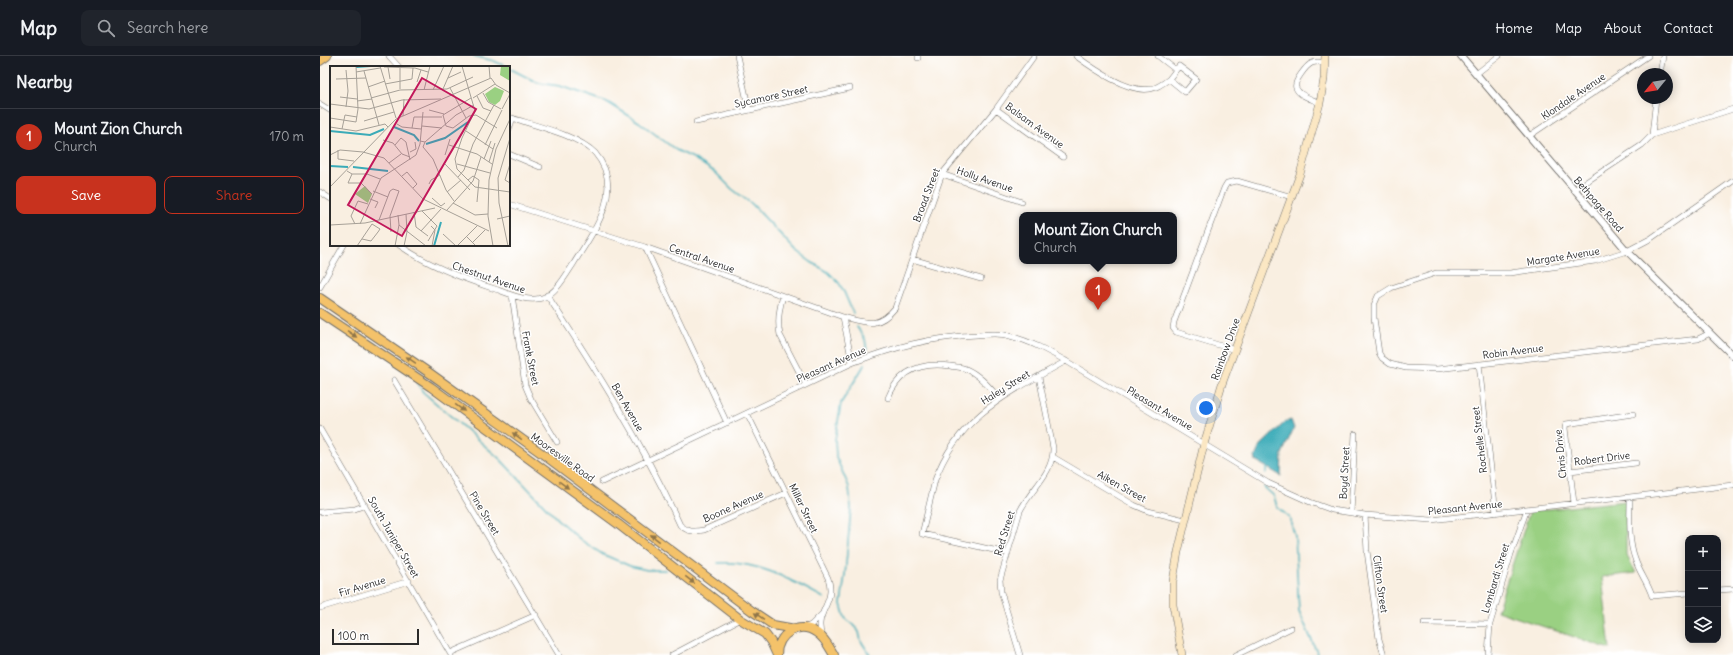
<!DOCTYPE html>
<html lang="en">
<head>
<meta charset="utf-8">
<style>
	body { margin:0; font-family:Delius,sans-serif; background:#20242c; color:#f1f3f6 }
	.controls { position:absolute; right:12px; bottom:12px; display:grid; overflow:hidden; border-radius:8px; box-shadow:0 2px 10px #0003 }
	.controls button { width:36px; height:36px; display:grid; place-items:center; padding:0; border:0; border-bottom:1px solid #363941; background:#171b24; color:#f1f3f6; font:20px sans-serif }
	.compass { position:absolute; left:1317px; top:12px; width:36px; height:36px; border-radius:50%; background:#171b24; box-shadow:0 2px 10px #0003; rotate:240deg }
	.scale { position:absolute; left:12px; bottom:10px; width:87px; box-sizing:border-box; padding-left:4px; border:2px solid #2b2b2b; border-top:0; font-size:11px; line-height:14px; white-space:nowrap; color:#2b2b2b; -webkit-text-stroke:3px #fff; paint-order:stroke }
	.you { position:absolute; left:886px; top:352px; width:14px; height:14px; margin:-10px; border:3px solid #fff; border-radius:50%; background:#1a73e8; box-shadow:0 0 0 6px #1a73e833 }
	.badge { display:grid; place-items:center; width:26px; height:26px; border-radius:50%; background:#c8321e; color:#fff; font-size:13px; font-weight:700 }
	.pin { position:absolute; translate:-50% -33px; filter:drop-shadow(0 1px 2px #0008) }
	.pin::after { content:''; position:absolute; top:21px; width:14px; height:12px; background:inherit; clip-path:polygon(0 0,100% 0,50% 100%) }
	.popup { position:absolute; left:699px; top:156px; width:158px; height:52px; box-sizing:border-box; display:grid; place-content:center; border-radius:8px; background:#171b24; filter:drop-shadow(0 1px 3px #0005); font-size:13px; white-space:nowrap; color:#9ea1a6 }
	.popup b { font-size:15px; color:#f1f3f6 }
	.popup::after { content:''; position:absolute; left:50%; top:100%; margin-left:-8px; border:8px solid transparent; border-top-color:#171b24 }
	.list { margin:0; padding:0; list-style:none }
	h2 { display:flex; justify-content:space-between; align-items:center; height:52px; margin:0; padding:0 16px; font-size:17px }
	h2 small { font-size:13px; font-weight:400; color:#9ea1a6 }
	.list li { display:grid; grid-template-columns:26px 1fr auto; gap:12px; align-items:center; box-sizing:border-box; height:56px; padding:0 16px; border-top:1px solid #363941 }
	.list b { display:block; font-size:15px; white-space:nowrap }
	.list p { margin:0; font-size:13px; white-space:nowrap; color:#9ea1a6 }
	.list em { font-size:13px; font-style:normal; color:#9ea1a6 }
	.actions { display:flex; gap:8px; padding:12px 16px }
	.actions a { flex:1; padding:9px 0; border:1px solid #c8321e; border-radius:8px; text-align:center; font-size:14px; color:#c8321e }
	.actions .main { background:#c8321e; color:#fff }
	.icon { flex:none; width:22px; height:22px; fill:none; stroke:currentColor; stroke-width:2; stroke-linecap:round; stroke-linejoin:round }
	.map { position:relative; flex:none; width:1413px; height:599px; overflow:hidden }
	header { display:flex; align-items:center; gap:24px; box-sizing:border-box; height:56px; padding:0 20px; background:#171b24; border-bottom:1px solid #363941 }
	header strong { font-size:19px }
	nav { display:flex; gap:22px; margin-inline-start:auto; font-size:14px }
	.search { width:280px; height:36px; background:#20242c; display:flex; align-items:center; gap:10px; box-sizing:border-box; padding:0 14px; border-radius:8px; color:#9ea1a6; font-size:15px }
	main { display:flex }
	aside { flex:1; background:#171b24 }
	.map>svg:first-child { display:block }
	.green { fill:#9ad082; stroke:#627e56 }
	.water { fill:#3babb8; stroke:#336b72 }
	.lines { fill:none; stroke-linecap:round; stroke-linejoin:round }
	.stream { stroke:#3babb8; stroke-width:1.5 }
	.minor-casing { stroke:#73706b; stroke-width:6 }
	.tertiary-casing { stroke:#73706b; stroke-width:8 }
	.secondary-casing { stroke:#73706b; stroke-width:8 }
	.primary-casing { stroke:#73706b; stroke-width:10 }
	.minor { stroke:#fff; stroke-width:5 }
	.tertiary { stroke:#fff; stroke-width:6 }
	.secondary { stroke:#fbe7c3; stroke-width:7 }
	.primary { stroke:#f4c26a; stroke-width:8 }
	.oneway { fill:#90764a }
	.labels { text-anchor:middle; stroke-width:3; stroke-linejoin:round; paint-order:stroke }
	.street-label { font-size:10px; fill:#2b2b2b; stroke:#fff }
	.inset-river { fill:none; stroke:#3babb8; stroke-width:2 }
	.inset-road { fill:none; stroke:#a7a198; stroke-width:1 }
	.view { fill:#c2185b; fill-opacity:0.15; stroke:#c2185b; stroke-width:2 }
	.inset-edge { fill:none; stroke:#2b2b2b; stroke-width:2 }
</style>
</head>
<body>
<header>
<strong>Map</strong>
<div class="search"><svg class="icon" aria-label="search" viewBox="0 0 24 24"><circle cx="10" cy="10" r="6"/><path d="M15 15l6 6"/></svg>Search here</div>
<nav><a>Home</a><a>Map</a><a>About</a><a>Contact</a></nav>
</header>
<main>
<aside>
<h2>Nearby<small></small></h2>
<ul class="list">
<li><span class="badge">1</span><div><b>Mount Zion Church</b><p>Church</p></div><em>170 m</em></li>
</ul>
<div class="actions"><a class="main">Save</a><a>Share</a></div>
</aside>
<div class="map">
<svg width="1413" height="599" viewBox="0 0 1413 599">
	<rect width="100%" height="100%" fill="#fff"/>
	<filter id="ink" filterUnits="userSpaceOnUse"><feTurbulence type="fractalNoise" baseFrequency=".025" numOctaves="2"/><feDisplacementMap in="SourceGraphic" scale="8" xChannelSelector="R" yChannelSelector="G"/><feConvolveMatrix kernelMatrix="1 2 1 2 8 2 1 2 1" color-interpolation-filters="sRGB"/></filter>
	<filter id="wash" filterUnits="userSpaceOnUse"><feTurbulence type="fractalNoise" baseFrequency=".012" numOctaves="4" result="noise"/><feDisplacementMap in="SourceGraphic" scale="16" xChannelSelector="R" yChannelSelector="G"/><feGaussianBlur stdDeviation="0.9" result="paint"/><feColorMatrix in="noise" values="0 0 0 0 0 0 0 0 0 0 0 0 0 0 0 0 0 1.4 0 .05"/><feComposite in="paint" operator="in"/></filter>
	<g filter="url(#wash)">
		<rect width="100%" height="100%" fill="#f9efe1"/>
		<path class="green" d="M 1306,445 L 1306,498 L 1316,517 L 1282,521 L 1290,593 L 1177,555 L 1210,455 Z"/>
		<path class="water" d="M 971,364 L 974,372 L 962,398 L 961,420 L 936,405 L 935,401 L 940,390 L 965,366 Z"/>
		<g class="lines">
			<path class="stream" d="M 154,0 L 174,5 L 187,11
				M 189,12 L 218,27 L 240,30 L 287,46 L 319,66 L 356,94 L 373,102 L 395,116 L 412,133 L 432,148 L 476,195 L 491,206 L 508,216 L 519,227 L 524,236 L 533,257
				M 537,271 L 545,283 L 547,295
				M 545,308 L 521,347 L 515,384 L 516,401 L 529,431 L 531,452 L 525,519 L 521,548 L 525,562 L 534,569 L 539,576 L 541,585 L 550,599
				M 97,327 L 103,336 L 180,403 L 238,464 L 261,484 L 282,498 L 310,510 L 327,514 L 346,514
				M 946,417 L 948,411
				M 944,431 L 954,440 L 957,451 L 969,461 L 975,480 L 979,555 L 998,599
				M 398,507 C 437,504 471,524 504,542"/>
		</g>
	</g>
	<g filter="url(#ink)">
		<g class="lines">
			<g class="minor-casing">
				<path id="minor" d="M 69,0 L 79,11
					M 417,0 L 429,54
					M 756,0 C 774,13 808,37 830,33 C 837,32 844,27 849,23
					M 838,0 L 856,14 L 859,10 L 876,23 L 865,36 L 849,23 L 856,14
					M 598,2 L 598,0
					M 1156,18 L 1179,0
					M 1340,18 L 1343,0
					M 1000,47 C 992,43 979,40 976,32 C 973,26 987,9 992,7 C 997,5 1001,6 1005,7
					M 0,48 L 11,55
					M 676,53 L 743,101
					M 376,66 L 530,32
					M 189,73 L 193,62
					M 1332,79 L 1336,42
					M 1209,80 L 1328,0
					M 189,98 L 220,111
					M 622,118 L 702,146
					M 1254,134 L 1322,89 L 1332,79 L 1413,53
					M 0,136 L 11,143
					M 189,148 L 325,191 L 523,261 L 532,307
					M 79,189 C 109,210 143,223 178,234 C 192,239 207,246 222,242 C 236,238 246,219 254,207 C 274,175 306,133 275,97 C 258,79 213,69 189,61
					M 325,191 L 407,367
					M 592,203 L 661,223
					M 0,231 L 24,189
					M 192,239 L 205,329 L 211,343 L 237,386
					M 227,239 C 276,313 323,388 360,469 C 368,476 373,476 384,474 L 466,437
					M 463,240 C 459,253 457,265 460,279 L 486,329
					M 523,261 C 546,267 558,273 575,252 L 622,118 L 676,53 L 714,0
					M 1390,277 L 1378,283 L 1117,313 L 1086,312 L 1070,308 L 1062,302 L 1059,297 L 1054,262 L 1054,249 L 1058,240 L 1071,232 L 1116,217 L 1190,217 L 1275,205 L 1307,195 L 1330,183 L 1413,125
					M 915,294 L 856,276 L 853,272 L 854,266 L 904,132 L 907,127 L 917,125 L 972,141
					M 1159,308 L 1176,457
					M 74,324 L 239,599
					M 568,342 C 579,314 602,306 630,310 C 635,311 641,311 646,313 C 660,319 670,332 680,343
					M 427,357 L 508,522 C 517,548 493,556 502,580
					M 0,373 L 131,599
					M 733,401 L 814,449 L 828,455 L 865,464
					M 1250,415 L 1316,407
					M 282,426 L 532,307 C 574,291 612,281 657,279 C 669,278 679,277 690,280 C 710,285 728,295 746,305 L 948,427 L 990,446 L 1012,454 L 1045,459 L 1111,464 L 1413,429
					M 1310,441 C 1310,461 1308,484 1315,503 C 1319,516 1328,527 1332,540 L 1368,537
					M 1254,447 L 1245,372 L 1246,368 L 1313,358
					M 0,456 L 35,453 L 45,449
					M 1031,457 L 1035,378
					M 1045,459 L 1047,495 L 1059,583 L 1064,599
					M 687,497 L 602,478 L 615,424 C 639,358 690,337 746,305
					M 1398,534 L 1413,533
					M 0,552 L 89,525
					M 1104,567 L 1170,568
					M 485,571 L 491,569 L 502,558
					M 130,597 L 216,559
					M 352,599 L 420,563
					M 700,599 L 681,536 L 680,524 L 700,455 C 710,434 734,417 733,392 L 719,321
					M 916,599 L 971,572
					M 1168,599 L 1170,568 L 1191,498 L 1207,453"/>
			</g>
			<g class="tertiary-casing">
				<path id="tertiary" d="M 1141,0 L 1307,195 L 1413,300"/>
			</g>
			<g class="secondary-casing">
				<path id="secondary" d="M 862,599 L 853,549 L 853,525 L 858,496 L 884,388 L 902,328 L 980,118 L 1000,47 L 1004,23 L 1005,0"/>
			</g>
			<g class="primary-casing">
				<path id="primary" d="M 0,5 L 7,0
					M 0,242 L 111,318 L 224,399 L 432,555 L 453,569 L 475,573
					M 0,257 L 111,331 L 298,468 L 420,563 L 445,578 L 451,586 L 457,599
					M 457,599 C 457,578 479,564 497,577 C 505,582 509,591 514,599"/>
			</g>
			<use href="#minor" class="minor"/>
			<use href="#tertiary" class="tertiary"/>
			<use href="#secondary" class="secondary"/>
			<use href="#primary" class="primary"/>
		</g>
		<defs><path id="oneway-solid" d="M-6-.8H1V-3.2L6.5 0L1 3.2V.8H-6Z"/></defs>
		<g class="oneway">
			<use href="#oneway-solid" transform="translate(32 278) rotate(34)"/>
			<use href="#oneway-solid" transform="translate(91 304) rotate(-146)"/>
			<use href="#oneway-solid" transform="translate(140 352) rotate(36)"/>
			<use href="#oneway-solid" transform="translate(197 380) rotate(-144)"/>
			<use href="#oneway-solid" transform="translate(244 429) rotate(36)"/>
			<use href="#oneway-solid" transform="translate(335 482) rotate(-143)"/>
			<use href="#oneway-solid" transform="translate(370 524) rotate(38)"/>
			<use href="#oneway-solid" transform="translate(439 560) rotate(-146)"/>
		</g>
	</g>
	<g class="labels">
		<g class="street-label">
			<text transform="translate(451 40) rotate(-12)" y="4">Sycamore Street</text>
			<text transform="translate(1253 40) rotate(-34)" y="4">Klondale Avenue</text>
			<text transform="translate(715 69) rotate(36)" y="4">Balsam Avenue</text>
			<text transform="translate(665 123) rotate(19)" y="4">Holly Avenue</text>
			<text transform="translate(606 139) rotate(-69)" y="4">Broad Street</text>
			<text transform="translate(1279 148) rotate(49)" y="4">Bethpage Road</text>
			<text transform="translate(1243 200) rotate(-9)" y="4">Margate Avenue</text>
			<text transform="translate(382 202) rotate(19)" y="4">Central Avenue</text>
			<text transform="translate(169 221) rotate(19)" y="4">Chestnut Avenue</text>
			<text transform="translate(905 293) rotate(-70)" y="4">Rainbow Drive</text>
			<text transform="translate(1193 295) rotate(-7)" y="4">Robin Avenue</text>
			<text transform="translate(211 302) rotate(79)" y="4">Frank Street</text>
			<text transform="translate(511 308) rotate(-24)" y="4">Pleasant Avenue</text>
			<text transform="translate(685 331) rotate(-32)" y="4">Haley Street</text>
			<text transform="translate(308 351) rotate(60)" y="4">Ben Avenue</text>
			<text transform="translate(840 352) rotate(31)" y="4">Pleasant Avenue</text>
			<text transform="translate(1159 384) rotate(-97)" y="4">Rochelle Street</text>
			<text transform="translate(1240 398) rotate(-96)" y="4">Chris Drive</text>
			<text transform="translate(243 401) rotate(36)" y="4">Mooresville Road</text>
			<text transform="translate(1282 402) rotate(-7)" y="4">Robert Drive</text>
			<text transform="translate(1024 417) rotate(-87)" y="4">Boyd Street</text>
			<text transform="translate(802 430) rotate(29)" y="4">Aiken Street</text>
			<text transform="translate(413 450) rotate(-24)" y="4">Boone Avenue</text>
			<text transform="translate(1145 451) rotate(-6)" y="4">Pleasant Avenue</text>
			<text transform="translate(484 452) rotate(64)" y="4">Miller Street</text>
			<text transform="translate(165 457) rotate(59)" y="4">Pine Street</text>
			<text transform="translate(684 477) rotate(-73)" y="4">Red Street</text>
			<text transform="translate(74 481) rotate(60)" y="4">South Juniper Street</text>
			<text transform="translate(1175 522) rotate(-73)" y="4">Lombardi Street</text>
			<text transform="translate(1061 528) rotate(82)" y="4">Clifton Street</text>
			<text transform="translate(42 530) rotate(-17)" y="4">Fir Avenue</text>
		</g>
	</g>
	<g transform="translate(10 10)">
		<rect width="180" height="180" fill="#f9efe1"/>
		<path d="M 171,0 L 180,0 L 180,15 L 170,9 ZM 165,21 L 174,25 L 170,35 L 165,39 L 159,36 L 155,28 ZM 35,120 L 42,128 L 38,137 L 25,128 Z" fill="#9ad082"/>
		<path class="inset-river" d="M 26,1 L 41,0M 64,61 L 84,69 L 89,75M 0,65 L 40,69 L 54,63M 96,78 L 115,72 L 138,56M 0,100 L 18,101M 23,101 L 58,105M 104,180 L 111,156"/>
		<path class="inset-road" d="M 50,0 L 66,52M 132,0 L 145,45 L 132,72 L 125,93 L 127,103 L 145,121 L 180,126M 159,0 L 160,12M 54,1 L 85,2 L 98,6M 58,1 L 60,13M 34,5 L 49,59M 26,6 L 50,2M 118,12 L 131,6M 6,13 L 36,12M 87,16 L 91,4M 55,18 L 82,13 L 83,2M 38,21 L 55,15M 120,22 L 136,52M 70,23 L 70,0M 113,23 L 123,0M 94,24 L 100,0M 103,24 L 114,0M 153,27 L 158,36 L 171,43M 147,30 L 153,42 L 161,45M 10,31 L 27,33M 41,32 L 70,24 L 117,23 L 143,11M 141,32 L 113,49 L 116,60 L 123,62 L 139,50 L 146,49 L 167,62M 143,32 L 165,18M 27,35 L 42,33M 0,38 L 39,43 L 72,34 L 111,33M 16,41 L 18,25 L 16,4M 172,43 L 180,28M 99,44 L 114,48M 73,50 L 74,33M 0,52 L 26,56 L 28,43 L 26,0M 34,55 L 64,46M 67,58 L 72,61 L 91,63M 92,60 L 112,62M 0,61 L 26,65 L 55,58 L 58,61M 82,62 L 84,51 L 112,51M 12,63 L 15,49 L 27,51M 136,65 L 163,83M 53,74 L 63,77 L 72,88 L 80,91M 90,75 L 95,76 L 126,49 L 144,39M 95,76 L 93,81 L 103,93 L 116,124 L 124,135M 65,79 L 71,72 L 76,76 L 80,94M 119,79 L 147,88 L 162,98M 155,79 L 172,44M 8,84 L 8,93 L 24,95M 33,86 L 54,92 L 93,133 L 159,165M 80,86 L 86,83 L 85,76M 0,89 L 10,84 L 33,86M 115,89 L 120,73M 154,93 L 161,75M 159,96 L 165,77M 59,97 L 71,88M 114,97 L 140,124M 127,98 L 160,107M 180,98 L 175,114 L 180,117M 17,105 L 22,108 L 37,108 L 50,113M 22,108 L 18,117 L 31,117 L 42,128M 72,110 L 77,106 L 87,118 L 83,122M 128,111 L 134,104 L 143,78 L 164,39M 138,114 L 143,110 L 149,114 L 147,136M 99,118 L 101,114 L 110,109M 0,121 L 66,53 L 161,12 L 166,19 L 180,27M 43,125 L 58,131M 117,126 L 131,114M 102,132 L 111,140 L 115,137M 40,133 L 48,136 L 45,142M 123,137 L 145,149 L 158,148M 117,144 L 143,115 L 151,91M 92,145 L 107,160 L 98,175M 84,146 L 86,161 L 98,170M 167,153 L 180,150M 49,154 L 60,125 L 63,123 L 69,125 L 60,150 L 61,166M 25,158 L 21,150 L 28,135 L 38,138M 30,158 L 51,112 L 86,89 L 90,78 L 93,46M 0,159 L 35,157 L 105,142M 69,159 L 96,180M 101,160 L 105,164 L 102,180M 91,165 L 111,143M 113,168 L 126,180M 137,171 L 146,180M 32,173 L 41,175 L 48,166 L 50,163 L 42,158M 143,176 L 155,164M 27,180 L 42,158M 65,180 L 69,159 L 68,149M 74,180 L 77,166 L 76,148M 127,180 L 147,160M 163,180 L 158,150 L 159,114 L 166,83 L 180,53M 178,180 L 169,137 L 168,112 L 180,72"/>
		<path class="view" d="M 92,12 L 146,43 L 72,170 L 18,139 Z"/>
		<rect width="180" height="180" class="inset-edge"/>
	</g>
</svg>
<div class="controls">
<button>+</button>
<button>−</button>
<button><svg class="icon" aria-label="layers" viewBox="0 0 24 24"><path d="M12 4l9 5-9 5-9-5zM3 14l9 5 9-5"/></svg></button>
</div>
<svg class="compass" viewBox="-18 -18 36 36"><path d="M0-13l5 13h-10z" fill="#e53935"/><path d="M0 13l5-13h-10z" fill="#9ea1a6"/></svg>
<div class="scale">100 m</div>
<div class="you"></div>
<div class="pin badge" style="left:778px;top:254px">1</div>
<div class="popup"><b>Mount Zion Church</b>Church</div>
</div>
</main>
</body>
</html>
